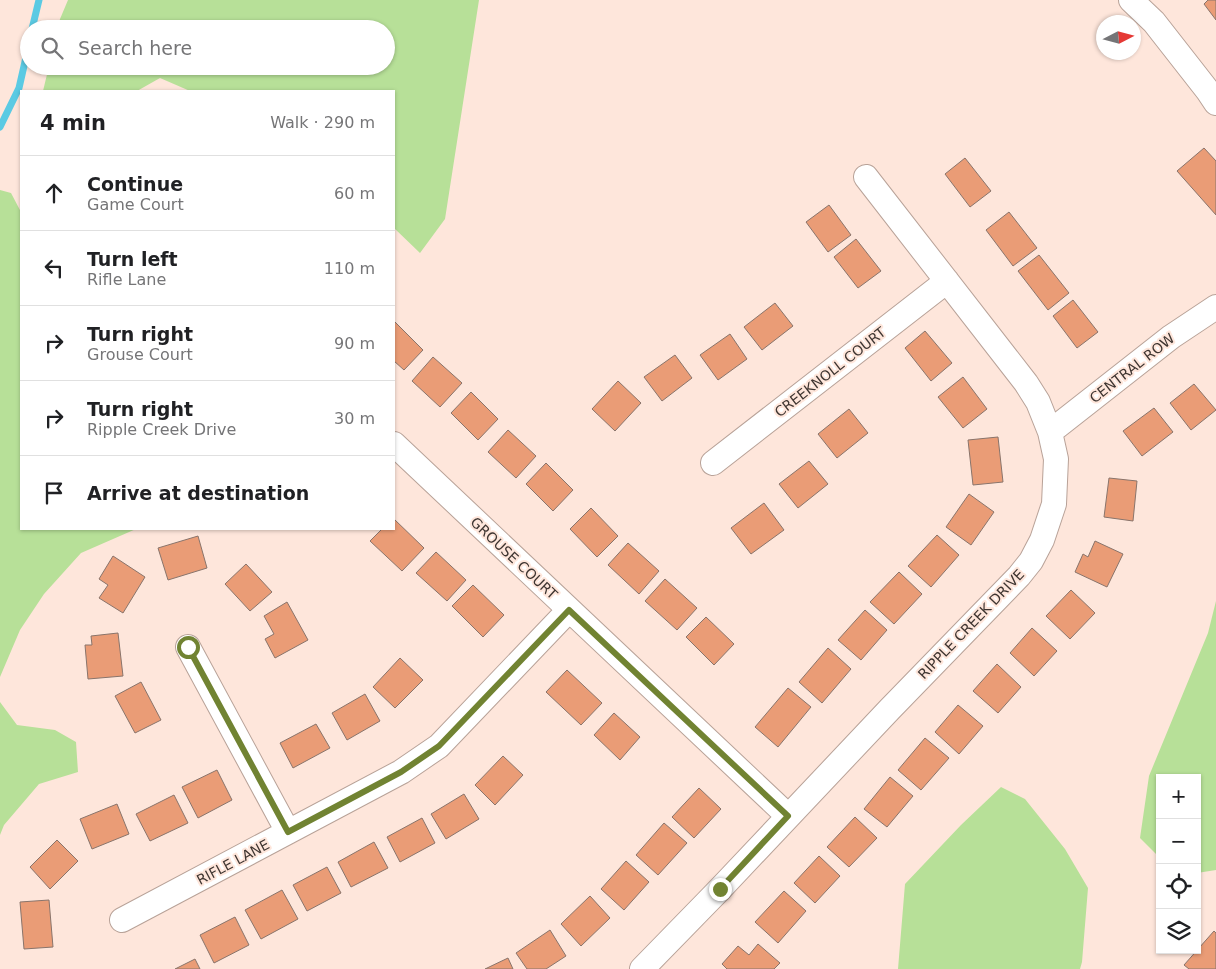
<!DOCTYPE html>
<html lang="en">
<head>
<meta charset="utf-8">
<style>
	body { margin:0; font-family:"DejaVu Sans",sans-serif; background:#f2f2f2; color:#202124 }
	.controls { position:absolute; right:15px; bottom:15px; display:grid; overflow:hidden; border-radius:0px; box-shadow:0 1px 4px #0004 }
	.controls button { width:45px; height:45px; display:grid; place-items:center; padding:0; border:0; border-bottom:1px solid #e0e0e0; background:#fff; color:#202124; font:25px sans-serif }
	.compass { position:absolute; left:1096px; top:15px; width:45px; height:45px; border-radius:50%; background:#fff; box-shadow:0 1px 4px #0004; rotate:84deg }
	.stop { position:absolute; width:15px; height:15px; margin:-11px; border:4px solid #718332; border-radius:50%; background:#fff }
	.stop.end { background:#718332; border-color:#fff; box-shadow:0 1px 5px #0008 }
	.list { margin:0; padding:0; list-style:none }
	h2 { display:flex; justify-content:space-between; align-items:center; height:65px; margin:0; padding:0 20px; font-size:21px }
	h2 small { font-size:16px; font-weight:400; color:#757577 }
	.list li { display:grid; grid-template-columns:32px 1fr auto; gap:15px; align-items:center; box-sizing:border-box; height:75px; padding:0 20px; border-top:1px solid #e0e0e0 }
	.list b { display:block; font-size:19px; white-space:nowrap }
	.list p { margin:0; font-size:16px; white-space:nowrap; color:#757577 }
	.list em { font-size:16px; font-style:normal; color:#757577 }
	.icon { flex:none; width:28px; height:28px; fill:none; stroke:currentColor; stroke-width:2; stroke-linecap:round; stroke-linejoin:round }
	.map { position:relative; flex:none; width:1216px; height:969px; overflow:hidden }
	.search { position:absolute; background:#fff; box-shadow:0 1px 4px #0004; left:20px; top:20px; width:375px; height:55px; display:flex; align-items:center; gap:12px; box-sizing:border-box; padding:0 18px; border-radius:28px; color:#757577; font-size:19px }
	.panel { position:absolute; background:#fff; box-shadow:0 1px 4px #0004; left:20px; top:90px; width:375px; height:440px; border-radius:0px }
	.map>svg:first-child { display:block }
	.green { fill:#b7e098 }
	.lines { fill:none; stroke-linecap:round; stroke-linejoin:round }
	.stream { stroke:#5bcae3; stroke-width:7 }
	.building { fill:#ea9c76; stroke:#89746b }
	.minor-casing { stroke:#b8a298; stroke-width:26 }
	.minor { stroke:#fff; stroke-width:24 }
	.route { stroke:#718332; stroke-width:6 }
	.labels { text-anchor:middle; stroke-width:4; stroke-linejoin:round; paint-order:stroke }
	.street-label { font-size:14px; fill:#3e3531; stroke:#fee6db }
</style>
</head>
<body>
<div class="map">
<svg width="1216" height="969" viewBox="0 0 1216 969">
	<rect width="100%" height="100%" fill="#fee6db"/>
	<path class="green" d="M 68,0 L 479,0 L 445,219 L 420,253 L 394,228 L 394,91 L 190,91 L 160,78 L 137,91 L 43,91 L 49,66 L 386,66 L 386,29 L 57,29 L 60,19 Z
		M 0,190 L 11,193 L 21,212 L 21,529 L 136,529 L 81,553 L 44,594 L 20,630 L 0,677 Z
		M 1216,601 L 1216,870 L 1197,873 L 1197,778 L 1160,778 L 1160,858 L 1140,838 L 1149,776 L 1208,633 Z
		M 0,702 L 17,725 L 55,730 L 76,742 L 78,772 L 39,784 L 4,825 L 0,835 Z
		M 1001,787 L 1025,799 L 1065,849 L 1088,888 L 1082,962 L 1080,969 L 898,969 L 905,884 L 961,825 Z"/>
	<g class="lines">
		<path class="stream" d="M 32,29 L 39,0
			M 0,127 L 19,88 L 29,44"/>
	</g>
	<path class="building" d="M 1208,0 L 1216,0 L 1216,20 L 1204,4 Z
		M 1204,148 L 1216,161 L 1216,215 L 1177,171 Z
		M 965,158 L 991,191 L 970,207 L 945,174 Z
		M 829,205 L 851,235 L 828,252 L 806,222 Z
		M 1009,212 L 1037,248 L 1013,266 L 986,230 Z
		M 856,239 L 881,271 L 858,288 L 834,257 Z
		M 1039,255 L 1069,293 L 1048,310 L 1018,271 Z
		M 1073,300 L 1098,332 L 1077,348 L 1053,316 Z
		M 775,303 L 793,326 L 762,350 L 744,327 Z
		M 394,321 L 423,350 L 404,370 L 394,361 Z
		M 925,331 L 952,363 L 931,381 L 905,348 Z
		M 730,334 L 747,359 L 718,380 L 700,355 Z
		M 675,355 L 692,378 L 662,401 L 644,377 Z
		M 433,357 L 462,383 L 440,407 L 412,381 Z
		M 963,377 L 987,409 L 963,428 L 938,397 Z
		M 618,381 L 641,403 L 615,431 L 592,409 Z
		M 1194,384 L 1216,410 L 1191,430 L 1170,403 Z
		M 471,392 L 498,419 L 478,440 L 451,413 Z
		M 1154,408 L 1173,432 L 1142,456 L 1123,431 Z
		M 849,409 L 868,433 L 837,458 L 818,434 Z
		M 508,430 L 536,456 L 516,478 L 488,452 Z
		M 998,437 L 1003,482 L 973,485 L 968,440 Z
		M 809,461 L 828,484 L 798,508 L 779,484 Z
		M 546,463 L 573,490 L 553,511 L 526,484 Z
		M 1109,478 L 1137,481 L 1133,521 L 1104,517 Z
		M 969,494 L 994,512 L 971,545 L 946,527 Z
		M 764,503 L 784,530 L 751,554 L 731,528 Z
		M 591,508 L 618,536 L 597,557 L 570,529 Z
		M 394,519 L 424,548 L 402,571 L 370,541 L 382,529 L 394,529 Z
		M 937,535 L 959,555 L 931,587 L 908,566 Z
		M 198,536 L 207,568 L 168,580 L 158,548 Z
		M 1095,541 L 1123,554 L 1107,587 L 1075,572 L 1083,554 L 1088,557 Z
		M 628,543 L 659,571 L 639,594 L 608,565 Z
		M 436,552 L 466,580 L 447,601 L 416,573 Z
		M 113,556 L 145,577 L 123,613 L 99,598 L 108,585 L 99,579 Z
		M 246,564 L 272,592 L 250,611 L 225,584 Z
		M 899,572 L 922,594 L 894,624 L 870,602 Z
		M 665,579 L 697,608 L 677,630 L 645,601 Z
		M 473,585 L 504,615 L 483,637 L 452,606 Z
		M 1071,590 L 1095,613 L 1070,639 L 1046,616 Z
		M 287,602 L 308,640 L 275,658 L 265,639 L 274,634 L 264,616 Z
		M 865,610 L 887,630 L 861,660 L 838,640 Z
		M 706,617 L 734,644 L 714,665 L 686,637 Z
		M 1032,628 L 1057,651 L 1034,676 L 1010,653 Z
		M 118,633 L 123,676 L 88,679 L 85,645 L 92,645 L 91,636 Z
		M 828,648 L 851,669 L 822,703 L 799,682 Z
		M 400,658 L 423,680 L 395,708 L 373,687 Z
		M 997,664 L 1021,687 L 998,713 L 973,691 Z
		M 567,670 L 602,703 L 581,725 L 546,692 Z
		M 141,682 L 161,720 L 135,733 L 115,696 Z
		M 788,688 L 811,707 L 778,747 L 755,727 Z
		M 365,694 L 380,721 L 347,740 L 332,713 Z
		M 958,705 L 983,726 L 959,754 L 935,732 Z
		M 614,713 L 640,737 L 620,760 L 594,735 Z
		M 316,724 L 330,748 L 293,768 L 280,743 Z
		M 925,738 L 949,758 L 921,790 L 898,770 Z
		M 503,756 L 523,775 L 495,805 L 475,785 Z
		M 217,770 L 232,800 L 198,818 L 182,787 Z
		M 890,777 L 913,796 L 887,827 L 864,809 Z
		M 699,788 L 721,809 L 694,838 L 672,817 Z
		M 464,794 L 479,819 L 446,839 L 431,814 Z
		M 174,795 L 188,823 L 150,841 L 136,814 Z
		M 117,804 L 129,834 L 92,849 L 80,819 Z
		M 855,817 L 877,838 L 849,867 L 827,847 Z
		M 422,818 L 435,843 L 400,862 L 387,837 Z
		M 664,823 L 687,843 L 658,875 L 636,855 Z
		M 57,840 L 78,861 L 50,889 L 30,867 Z
		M 374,842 L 388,868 L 351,887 L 338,862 Z
		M 819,856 L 840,876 L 815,903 L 794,883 Z
		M 626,861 L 649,882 L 624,910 L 601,889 Z
		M 327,867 L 341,893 L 307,911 L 293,885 Z
		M 282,890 L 298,919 L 261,939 L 245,910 Z
		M 784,891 L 806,911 L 778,943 L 755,922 Z
		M 590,896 L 610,918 L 581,946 L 561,924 Z
		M 49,900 L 53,947 L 24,949 L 20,902 Z
		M 235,917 L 249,945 L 214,963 L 200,935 Z
		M 550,930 L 566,956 L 546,969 L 527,969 L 516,953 Z
		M 1214,931 L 1216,933 L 1216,969 L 1189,969 L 1184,965 Z
		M 758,944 L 780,963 L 774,969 L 727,969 L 722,964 L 738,946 L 749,955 Z
		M 508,958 L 513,969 L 485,969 Z
		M 195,959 L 200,969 L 175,969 Z"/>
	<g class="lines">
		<g class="minor-casing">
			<path id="minor" d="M 1131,0 L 1154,22 L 1208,91 L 1216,103
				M 1050,432 L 1171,337 L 1216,307
				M 394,444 L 788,816
				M 713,463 L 947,281
				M 188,647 L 288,832
				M 122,920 L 401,772 L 439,746 L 569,610
				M 642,969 L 720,889 L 889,710 L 1019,576 L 1031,561 L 1042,540 L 1054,504 L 1056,459 L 1050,432 L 1038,402 L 1026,383 L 866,177"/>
		</g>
		<use href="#minor" class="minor"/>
	</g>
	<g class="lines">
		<path class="route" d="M 188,647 L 288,832 L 401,772 L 439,746 L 569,610 L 788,816 L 720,889"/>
	</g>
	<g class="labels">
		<g class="street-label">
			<text transform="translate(1132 368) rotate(-38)" y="5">CENTRAL ROW</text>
			<text transform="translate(830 372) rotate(-38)" y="5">CREEKNOLL COURT</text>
			<text transform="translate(514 558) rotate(43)" y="5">GROUSE COURT</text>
			<text transform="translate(971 624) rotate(-46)" y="5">RIPPLE CREEK DRIVE</text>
			<text transform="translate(233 862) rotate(-28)" y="5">RIFLE LANE</text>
		</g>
	</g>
</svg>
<div class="controls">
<button>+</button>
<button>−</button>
<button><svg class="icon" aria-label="locate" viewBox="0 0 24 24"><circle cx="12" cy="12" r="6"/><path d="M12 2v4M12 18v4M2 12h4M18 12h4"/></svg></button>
<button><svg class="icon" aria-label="layers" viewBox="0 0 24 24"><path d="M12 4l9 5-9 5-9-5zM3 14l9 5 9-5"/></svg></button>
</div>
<svg class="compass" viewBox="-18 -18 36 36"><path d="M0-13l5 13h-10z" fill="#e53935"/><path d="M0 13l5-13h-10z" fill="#757577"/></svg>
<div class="stop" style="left:188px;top:647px"></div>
<div class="stop end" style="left:720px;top:889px"></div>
<div class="search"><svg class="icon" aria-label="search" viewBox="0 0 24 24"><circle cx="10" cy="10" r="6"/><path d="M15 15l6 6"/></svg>Search here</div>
<section class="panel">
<h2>4 min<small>Walk · 290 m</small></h2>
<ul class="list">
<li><svg class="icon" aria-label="ahead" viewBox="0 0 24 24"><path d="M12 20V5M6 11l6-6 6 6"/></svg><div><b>Continue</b><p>Game Court</p></div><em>60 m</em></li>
<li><svg class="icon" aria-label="left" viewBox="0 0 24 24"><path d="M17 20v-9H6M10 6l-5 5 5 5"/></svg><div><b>Turn left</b><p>Rifle Lane</p></div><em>110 m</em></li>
<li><svg class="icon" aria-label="right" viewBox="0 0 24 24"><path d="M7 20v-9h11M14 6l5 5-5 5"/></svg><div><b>Turn right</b><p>Grouse Court</p></div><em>90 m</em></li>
<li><svg class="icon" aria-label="right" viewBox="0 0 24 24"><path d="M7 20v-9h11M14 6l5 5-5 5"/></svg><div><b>Turn right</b><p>Ripple Creek Drive</p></div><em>30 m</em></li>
<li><svg class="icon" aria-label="arrive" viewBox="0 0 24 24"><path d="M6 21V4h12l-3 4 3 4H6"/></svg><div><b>Arrive at destination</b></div></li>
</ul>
</section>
</div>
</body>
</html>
